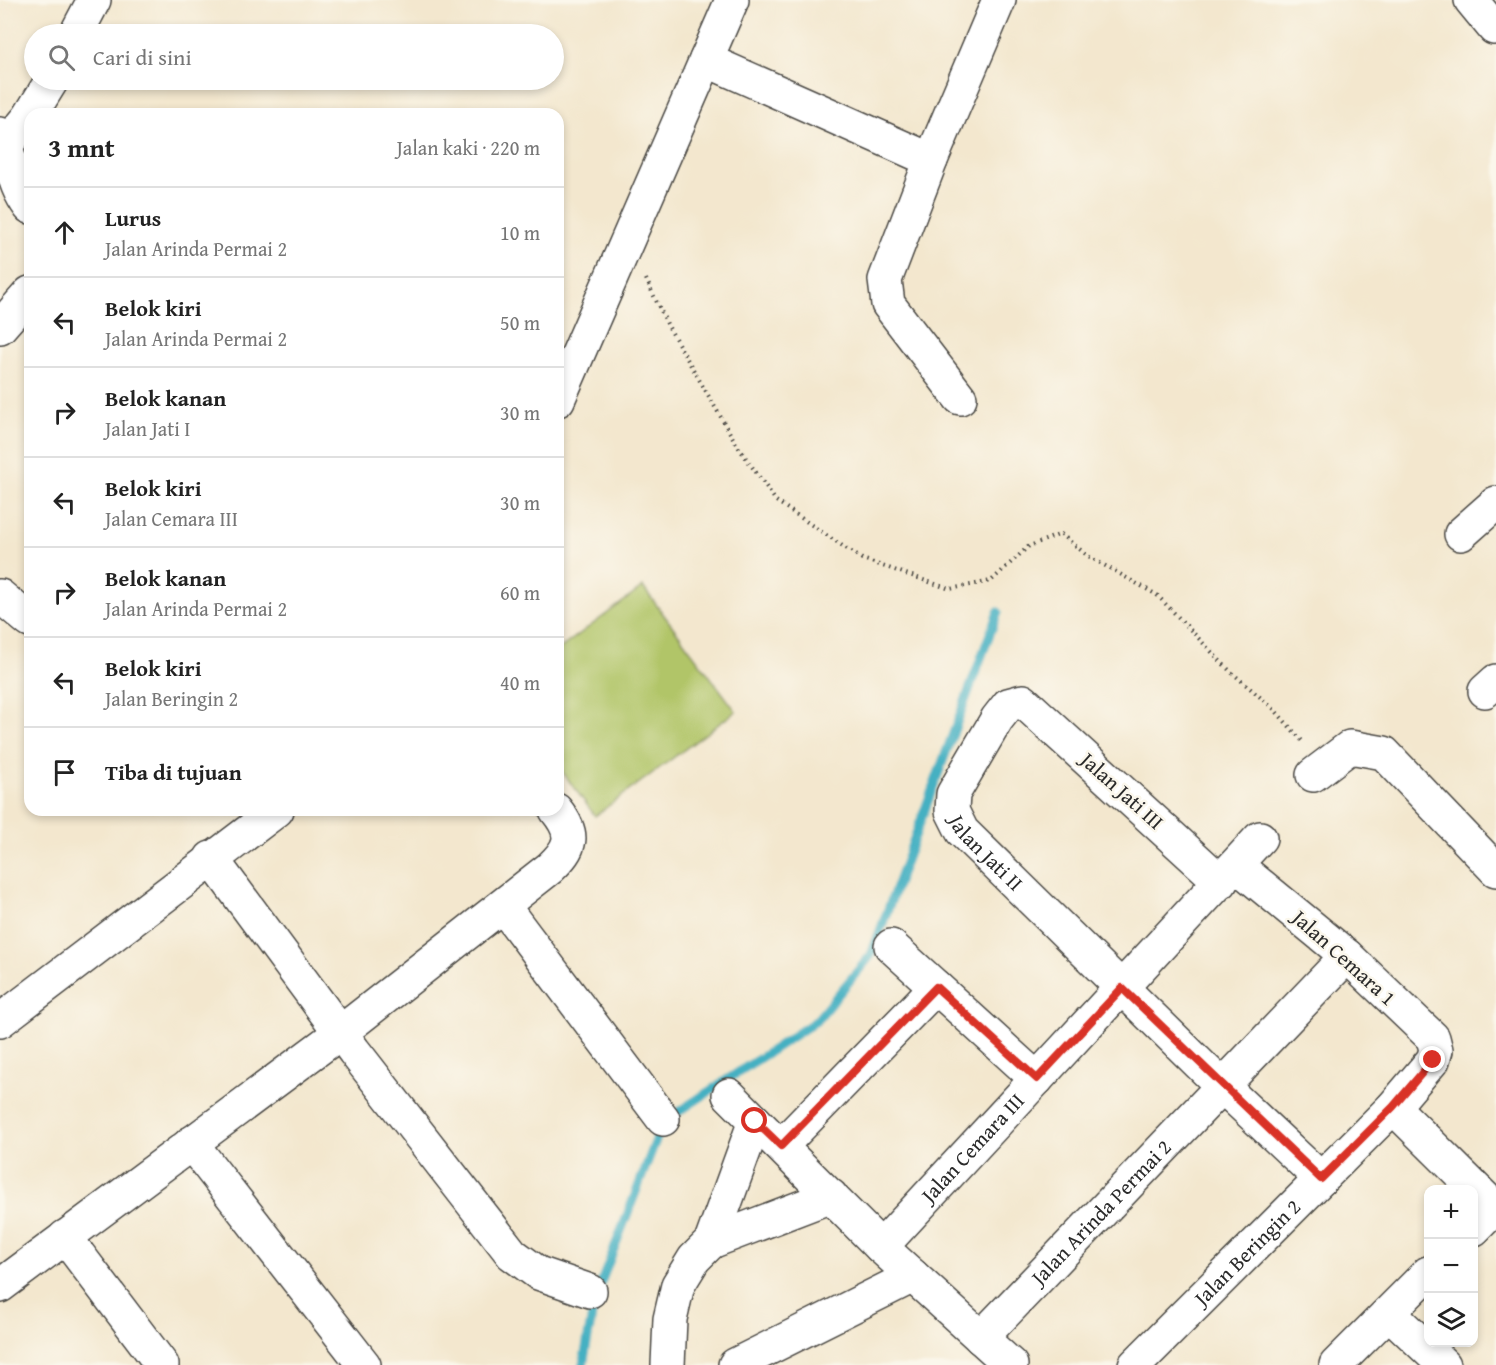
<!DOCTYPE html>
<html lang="id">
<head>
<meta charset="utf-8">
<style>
	body { margin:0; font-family:"Gentium Book Plus",serif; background:#f2f2f2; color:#222 }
	.controls { position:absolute; right:18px; bottom:18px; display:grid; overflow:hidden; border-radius:12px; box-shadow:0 3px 9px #0003 }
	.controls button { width:54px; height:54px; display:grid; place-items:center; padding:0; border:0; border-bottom:2px solid #e0e0e0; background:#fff; color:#222; font:30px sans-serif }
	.stop { position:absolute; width:18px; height:18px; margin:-14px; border:4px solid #d93025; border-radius:50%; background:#fff }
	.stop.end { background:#d93025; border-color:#fff; box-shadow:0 2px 6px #0008 }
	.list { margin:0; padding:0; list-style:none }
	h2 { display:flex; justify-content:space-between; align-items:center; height:78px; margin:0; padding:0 24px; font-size:26px }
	h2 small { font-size:20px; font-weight:400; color:#767676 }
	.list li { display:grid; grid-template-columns:39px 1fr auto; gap:18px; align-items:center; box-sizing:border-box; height:90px; padding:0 24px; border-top:2px solid #e0e0e0 }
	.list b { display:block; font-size:22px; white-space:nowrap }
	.list p { margin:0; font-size:20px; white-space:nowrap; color:#767676 }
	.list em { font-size:20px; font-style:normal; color:#767676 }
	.icon { flex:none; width:33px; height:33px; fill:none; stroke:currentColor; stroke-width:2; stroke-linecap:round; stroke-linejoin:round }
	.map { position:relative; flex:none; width:1496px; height:1365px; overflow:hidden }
	.search { position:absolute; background:#fff; box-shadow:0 3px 9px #0003; left:24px; top:24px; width:540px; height:66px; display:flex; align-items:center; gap:15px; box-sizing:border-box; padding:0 21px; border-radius:33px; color:#767676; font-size:22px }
	.panel { position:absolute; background:#fff; box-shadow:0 3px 9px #0003; left:24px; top:108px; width:540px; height:708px; border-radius:18px }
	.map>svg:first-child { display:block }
	.green { fill:#b1c568; stroke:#6e784a; stroke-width:1.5 }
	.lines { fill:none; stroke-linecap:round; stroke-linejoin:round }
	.stream { stroke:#44b0c2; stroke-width:9 }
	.minor-casing { stroke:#494743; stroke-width:36 }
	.path { stroke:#494743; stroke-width:4; stroke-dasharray:1.5 4.5; stroke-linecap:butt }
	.minor { stroke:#fff; stroke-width:33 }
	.route { stroke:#d93025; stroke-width:8 }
	.labels { text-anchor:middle; stroke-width:5; stroke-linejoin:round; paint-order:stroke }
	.street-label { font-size:21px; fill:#2b2b2b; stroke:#fbf7ec }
</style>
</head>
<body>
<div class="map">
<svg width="1496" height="1365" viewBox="0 0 1496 1365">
	<rect width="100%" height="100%" fill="#fbf7ec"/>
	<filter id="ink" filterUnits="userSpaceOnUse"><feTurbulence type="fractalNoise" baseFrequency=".0167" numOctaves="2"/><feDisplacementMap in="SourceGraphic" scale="12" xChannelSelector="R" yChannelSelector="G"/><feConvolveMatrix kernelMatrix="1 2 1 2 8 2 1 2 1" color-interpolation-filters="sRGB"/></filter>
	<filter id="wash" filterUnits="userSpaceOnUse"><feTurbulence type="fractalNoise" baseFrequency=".008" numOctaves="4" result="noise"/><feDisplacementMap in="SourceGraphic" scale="24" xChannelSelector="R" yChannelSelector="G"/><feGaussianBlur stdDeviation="1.35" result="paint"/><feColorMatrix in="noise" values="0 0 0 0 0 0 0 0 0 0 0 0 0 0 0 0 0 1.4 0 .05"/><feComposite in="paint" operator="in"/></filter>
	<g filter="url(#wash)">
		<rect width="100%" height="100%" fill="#f3e7ce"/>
		<path class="green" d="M 643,587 L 736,711 L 595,816 L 558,766 L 558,650 Z"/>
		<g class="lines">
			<path class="stream" d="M 583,1365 L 595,1298 L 663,1122 L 816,1021 L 871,955 L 998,612"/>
		</g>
	</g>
	<g filter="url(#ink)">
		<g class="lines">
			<g class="minor-casing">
				<g id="minor">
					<path d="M 1471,0 L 1494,28"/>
					<path d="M 76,34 L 94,0"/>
					<path d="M 706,60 L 931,160 L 999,0"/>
					<path d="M 31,114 L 52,80"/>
					<path d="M 0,134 C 13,159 11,182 30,207"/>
					<path d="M 0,152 L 30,116"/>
					<path d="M 931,160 L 885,280 L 888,304 L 960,398"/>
					<path d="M 0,327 L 30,293"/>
					<path d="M 558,400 L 732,0"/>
					<path d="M 1461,534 L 1496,503"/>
					<path d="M 0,596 L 30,621"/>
					<path d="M 1485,691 L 1496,681"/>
					<path d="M 1313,775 L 1350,747 L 1384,753 L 1496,870"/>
					<path d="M 211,858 L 354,1051 L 512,1254 L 538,1273 L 590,1291"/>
					<path id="s1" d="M 1221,882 L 1023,701 L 1008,705 L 997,719 L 953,794 L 952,811 L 962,831 L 1222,1086 L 1321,1179"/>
					<path d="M 503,906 L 663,1119"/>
					<path d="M 891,946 L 1037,1079"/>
					<path d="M 0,1021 L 277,810"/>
					<path d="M 729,1095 L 881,1247 L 1011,1365"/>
					<path d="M 1393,1107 L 1496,1209"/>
					<path d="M 191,1143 L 364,1365"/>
					<path d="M 781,1146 L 936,987"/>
					<path d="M 1474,1229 L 1495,1208"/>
					<path d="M 65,1237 L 162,1365"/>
					<path d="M 711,1242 L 831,1196"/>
					<path id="s2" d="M 881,1247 L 1260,838"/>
					<path d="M 0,1286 L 341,1032 L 550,868 C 572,847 576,835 556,810"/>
					<path d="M 1389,1313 L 1444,1365"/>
					<path id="s3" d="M 981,1338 L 1347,956"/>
					<path d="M 668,1365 L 670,1319 L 678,1285 L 694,1259 L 711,1242 L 755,1121"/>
					<path d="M 735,1365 L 913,1276"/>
					<path id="s4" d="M 1135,1365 L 1393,1107 L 1433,1060 L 1436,1050 L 1433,1038 L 1347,956 L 1236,865"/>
					<path d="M 1336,1365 L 1428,1273"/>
				</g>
			</g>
			<path class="path" d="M 646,279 L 668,326 L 737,445 L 776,501 L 862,559 L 950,589 L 991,581 L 1029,546 L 1061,534 L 1088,556 L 1157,595 L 1230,671 L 1274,709 L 1304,743"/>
			<use href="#minor" class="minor"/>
		</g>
	</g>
	<g class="lines" filter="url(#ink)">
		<path class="route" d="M 755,1121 L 781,1146 L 936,987 L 1037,1079 L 1122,988 L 1321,1179 L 1393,1107 L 1433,1060"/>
	</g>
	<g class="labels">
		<g class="street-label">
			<text transform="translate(1122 791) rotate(42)" y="7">Jalan Jati III</text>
			<text dy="7" stroke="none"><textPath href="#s1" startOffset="460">Jalan Jati II</textPath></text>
			<text transform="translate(1344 958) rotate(42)" y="7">Jalan Cemara 1</text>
			<text dy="7" stroke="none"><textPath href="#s2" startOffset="135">Jalan Cemara III</textPath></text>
			<text dy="7" stroke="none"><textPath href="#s3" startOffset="174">Jalan Arinda Permai 2</textPath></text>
			<text dy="7" stroke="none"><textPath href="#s4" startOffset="159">Jalan Beringin 2</textPath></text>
		</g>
	</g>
</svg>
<div class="controls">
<button>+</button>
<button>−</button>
<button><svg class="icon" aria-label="layers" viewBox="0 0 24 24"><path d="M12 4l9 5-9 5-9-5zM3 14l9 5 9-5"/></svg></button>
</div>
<div class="stop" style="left:755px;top:1121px"></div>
<div class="stop end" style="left:1433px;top:1060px"></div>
<div class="search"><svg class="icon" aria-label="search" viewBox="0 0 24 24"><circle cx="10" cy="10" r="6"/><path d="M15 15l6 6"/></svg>Cari di sini</div>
<section class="panel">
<h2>3 mnt<small>Jalan kaki · 220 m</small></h2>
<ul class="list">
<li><svg class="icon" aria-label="ahead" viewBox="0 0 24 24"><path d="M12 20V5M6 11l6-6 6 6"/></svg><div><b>Lurus</b><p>Jalan Arinda Permai 2</p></div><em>10 m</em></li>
<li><svg class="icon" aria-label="left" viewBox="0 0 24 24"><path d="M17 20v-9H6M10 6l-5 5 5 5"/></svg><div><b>Belok kiri</b><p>Jalan Arinda Permai 2</p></div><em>50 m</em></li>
<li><svg class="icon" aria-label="right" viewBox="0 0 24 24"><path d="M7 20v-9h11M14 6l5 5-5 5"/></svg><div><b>Belok kanan</b><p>Jalan Jati I</p></div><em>30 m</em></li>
<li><svg class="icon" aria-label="left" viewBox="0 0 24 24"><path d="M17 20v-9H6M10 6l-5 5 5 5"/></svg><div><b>Belok kiri</b><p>Jalan Cemara III</p></div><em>30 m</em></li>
<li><svg class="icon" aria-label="right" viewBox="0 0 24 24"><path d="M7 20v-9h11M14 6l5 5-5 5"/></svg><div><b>Belok kanan</b><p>Jalan Arinda Permai 2</p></div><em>60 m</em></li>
<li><svg class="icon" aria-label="left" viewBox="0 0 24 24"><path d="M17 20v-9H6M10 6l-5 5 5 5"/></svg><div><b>Belok kiri</b><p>Jalan Beringin 2</p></div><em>40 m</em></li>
<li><svg class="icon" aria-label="arrive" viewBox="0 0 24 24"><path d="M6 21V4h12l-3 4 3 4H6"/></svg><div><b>Tiba di tujuan</b></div></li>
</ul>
</section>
</div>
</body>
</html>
